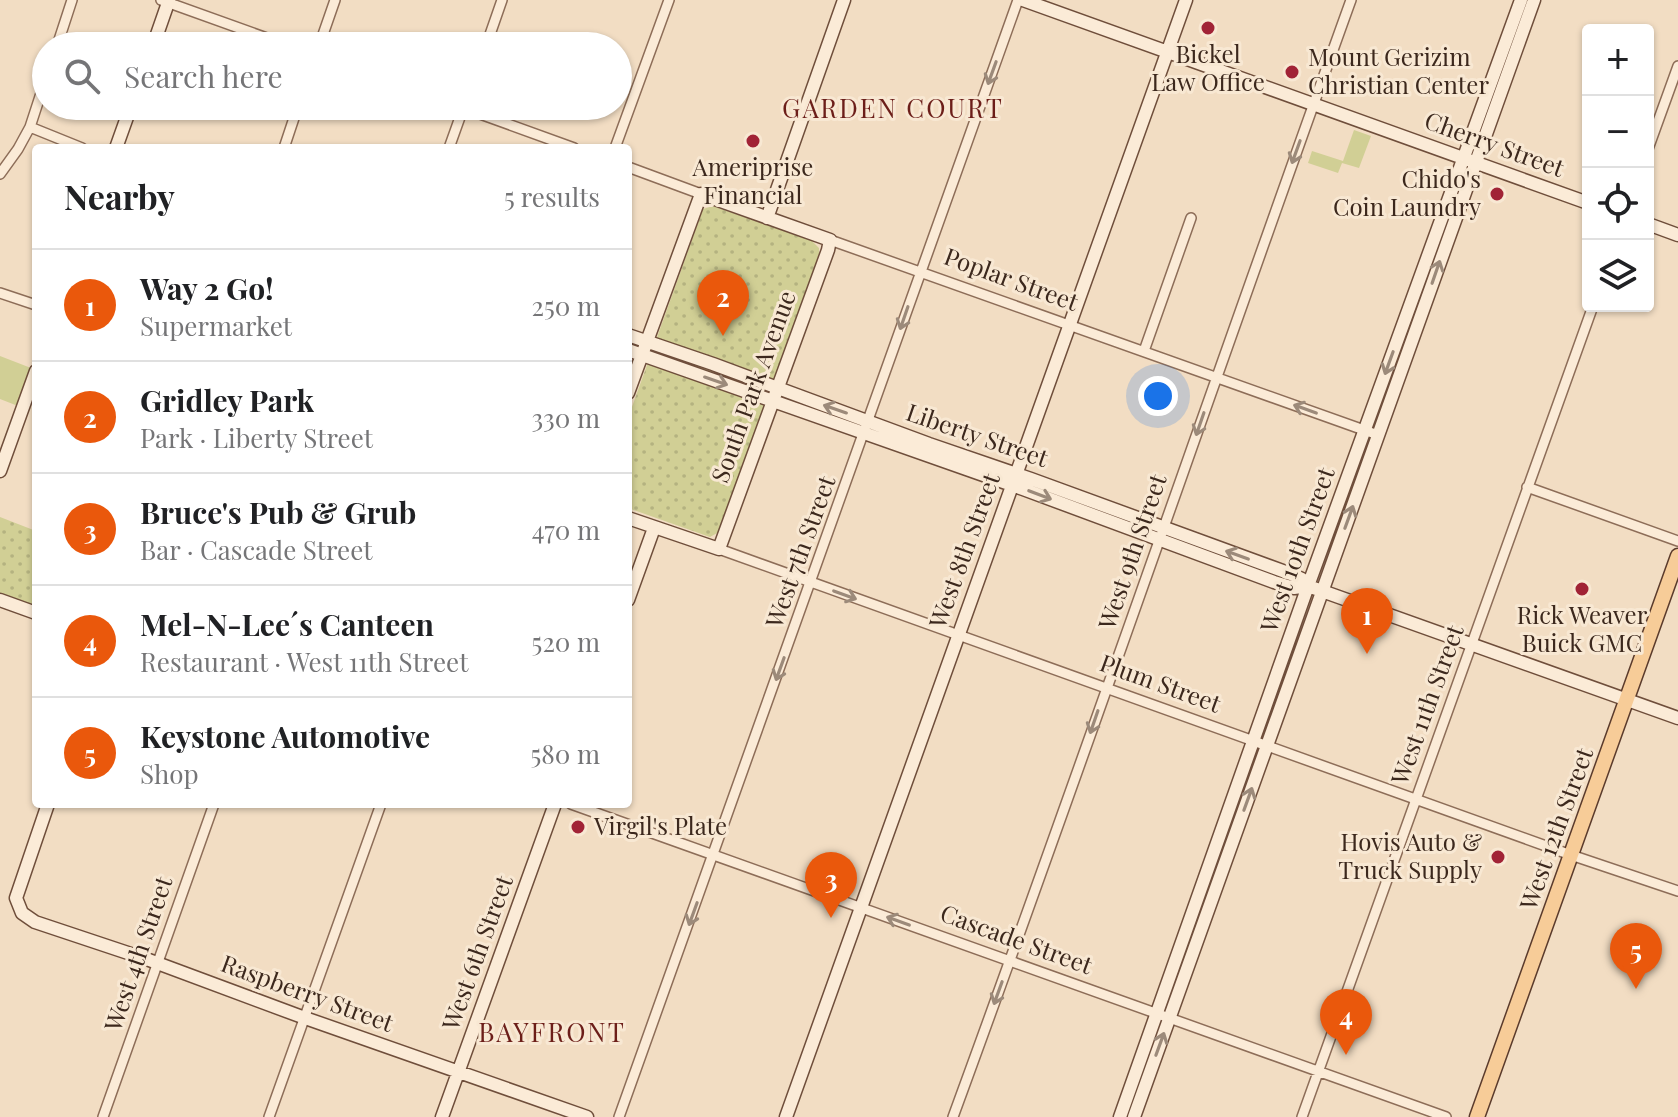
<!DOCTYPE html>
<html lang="en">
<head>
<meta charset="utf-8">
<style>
	body { margin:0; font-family:"Playfair Display",serif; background:#f6f6f6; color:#202124 }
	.controls { position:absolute; right:24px; top:24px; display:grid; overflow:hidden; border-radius:8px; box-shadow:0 2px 6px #0004 }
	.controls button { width:72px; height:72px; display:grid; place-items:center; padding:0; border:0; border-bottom:2px solid #e0e0e0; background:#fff; color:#202124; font:40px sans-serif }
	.you { position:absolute; left:1158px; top:396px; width:28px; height:28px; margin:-20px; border:6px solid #fff; border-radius:50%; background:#1a73e8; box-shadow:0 0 0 12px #1a73e833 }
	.badge { display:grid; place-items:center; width:52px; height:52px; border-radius:50%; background:#ea580c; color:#fff; font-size:26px; font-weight:700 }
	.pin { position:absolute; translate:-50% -66px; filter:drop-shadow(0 2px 4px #0008) }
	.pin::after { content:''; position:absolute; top:42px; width:28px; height:24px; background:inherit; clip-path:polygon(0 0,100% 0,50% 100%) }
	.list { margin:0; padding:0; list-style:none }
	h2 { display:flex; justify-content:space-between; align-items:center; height:104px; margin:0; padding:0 32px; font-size:34px }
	h2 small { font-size:26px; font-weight:400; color:#757577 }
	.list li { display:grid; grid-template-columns:52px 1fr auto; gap:24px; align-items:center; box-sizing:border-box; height:112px; padding:0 32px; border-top:2px solid #e0e0e0 }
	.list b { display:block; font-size:30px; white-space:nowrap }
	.list p { margin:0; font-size:26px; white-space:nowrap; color:#757577 }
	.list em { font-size:26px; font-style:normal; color:#757577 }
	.icon { flex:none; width:44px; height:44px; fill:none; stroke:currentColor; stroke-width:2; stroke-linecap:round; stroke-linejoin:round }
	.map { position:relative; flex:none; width:1678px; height:1117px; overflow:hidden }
	.search { position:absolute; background:#fff; box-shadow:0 2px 6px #0004; left:32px; top:32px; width:600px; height:88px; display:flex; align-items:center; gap:20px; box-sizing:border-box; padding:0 28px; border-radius:44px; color:#757577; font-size:30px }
	.panel { position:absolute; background:#fff; box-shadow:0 2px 6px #0004; left:32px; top:144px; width:600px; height:664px; border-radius:8px }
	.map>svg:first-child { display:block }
	.green { fill:#d1cf95 }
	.park { fill:url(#park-dots) }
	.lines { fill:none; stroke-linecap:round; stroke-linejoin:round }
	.street-casing { stroke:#8d6d58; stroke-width:12 }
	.secondary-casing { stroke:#6f4e3b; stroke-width:15 }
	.primary-casing { stroke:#5b3b2c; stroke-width:17 }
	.street { stroke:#fbebd7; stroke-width:9 }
	.secondary { stroke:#fbebd7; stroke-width:12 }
	.primary { stroke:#f7cc98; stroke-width:14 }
	.oneway { stroke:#9c8a7a }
	.poi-dot { fill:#a12336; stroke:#f8e8d3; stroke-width:3 }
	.labels { text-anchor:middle; stroke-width:6; stroke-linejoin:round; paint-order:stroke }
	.poi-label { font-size:24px; fill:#3c281d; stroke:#f8e8d3 }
	.street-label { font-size:24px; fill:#3c281d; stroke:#f8e8d3 }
	.neighbourhood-label { font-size:26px; letter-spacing:2px; fill:#6c1e19; stroke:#f8e8d3 }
</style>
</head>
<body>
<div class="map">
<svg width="1678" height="1117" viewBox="0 0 1678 1117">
	<defs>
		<pattern id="park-dots" width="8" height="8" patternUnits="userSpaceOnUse" patternTransform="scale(2)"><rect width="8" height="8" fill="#d1cf95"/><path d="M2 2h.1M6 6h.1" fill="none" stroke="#b4b280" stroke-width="1.8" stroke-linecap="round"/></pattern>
	</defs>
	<rect width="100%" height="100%" fill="#f2ddc3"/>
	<path class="green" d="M 1354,130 L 1371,136 L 1359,168 L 1342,163 L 1338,173 L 1308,163 L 1312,151 L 1343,161 Z
		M 0,356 L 31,368 L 18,406 L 0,399 Z"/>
	<path class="park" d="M 713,206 L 812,241 L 819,248 L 819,254 L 719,532 L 710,537 L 628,508 L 628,418 L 702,212 L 703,209 Z
		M 0,517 L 36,531 L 36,607 L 0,595 Z"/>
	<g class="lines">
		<g class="street-casing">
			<path id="street" d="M 161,0 L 289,46
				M 57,46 L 72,0
				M 319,46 L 335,0
				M 486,46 L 502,0
				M 458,106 L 574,148
				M 30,127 L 82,148
				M 284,148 L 298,106
				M 449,148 L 464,106
				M 615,148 L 669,0
				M 1648,149 L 1678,66
				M 628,167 L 701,194
				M 0,174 L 18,149 L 30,127 L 46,78
				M 830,240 L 1378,435
				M 0,293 L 36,305
				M 1144,351 L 1191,218
				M 1527,487 L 1678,541
				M 719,549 L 1571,855 L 1678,891
				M 571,804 L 1446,1117
				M 103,1117 L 214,804
				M 269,1117 L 381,804
				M 619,1117 L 1018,0
				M 953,1117 C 1089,746 1217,372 1351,0
				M 1302,1117 L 1593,306"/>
		</g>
		<g class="secondary-casing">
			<path id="secondary" d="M 1023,0 L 1588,203
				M 153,46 L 169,0
				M 116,148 L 131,106
				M 767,218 L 844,0
				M 1648,224 L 1678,235
				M 628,335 L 713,364 L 929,444 L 1031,479 L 1291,574 L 1302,579 L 1308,586 L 1678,718
				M 628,350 L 1023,489 L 1274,582 L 1294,588 L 1308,586
				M 628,393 L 701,194 L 830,240 L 828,250 L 719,549 L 628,518
				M 0,471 L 36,371
				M 0,600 L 36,613
				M 628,600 L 654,528
				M 48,804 L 16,898 L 22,913 L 35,922 L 149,960 L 305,1018 L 587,1117
				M 442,1117 L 555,804
				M 786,1117 L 1186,0
				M 1120,1117 L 1308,586 L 1521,0
				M 1134,1117 L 1534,0"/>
		</g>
		<g class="primary-casing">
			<path id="primary" d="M 1477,1117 L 1678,556"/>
		</g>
		<use href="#street" class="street"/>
		<use href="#secondary" class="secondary"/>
		<use href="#primary" class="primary"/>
	</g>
	<defs><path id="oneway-shaft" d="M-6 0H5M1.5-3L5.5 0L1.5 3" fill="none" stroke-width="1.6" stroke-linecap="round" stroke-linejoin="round" transform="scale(2)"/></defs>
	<g class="oneway">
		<use href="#oneway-shaft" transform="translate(992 73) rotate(110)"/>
		<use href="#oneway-shaft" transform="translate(1296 152) rotate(110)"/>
		<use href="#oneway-shaft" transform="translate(1436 272) rotate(-71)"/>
		<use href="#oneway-shaft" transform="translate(904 318) rotate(109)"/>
		<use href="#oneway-shaft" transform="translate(1389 363) rotate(110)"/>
		<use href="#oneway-shaft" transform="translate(716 381) rotate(19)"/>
		<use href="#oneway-shaft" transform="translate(835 409) rotate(-161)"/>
		<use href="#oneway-shaft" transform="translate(1305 409) rotate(-160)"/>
		<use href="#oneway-shaft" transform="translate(1200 424) rotate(109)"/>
		<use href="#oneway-shaft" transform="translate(1040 495) rotate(21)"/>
		<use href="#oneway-shaft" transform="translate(1349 517) rotate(-70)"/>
		<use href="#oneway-shaft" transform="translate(1237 555) rotate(-160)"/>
		<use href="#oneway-shaft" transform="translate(845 595) rotate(20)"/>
		<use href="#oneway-shaft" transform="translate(780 669) rotate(110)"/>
		<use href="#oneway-shaft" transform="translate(1094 722) rotate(109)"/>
		<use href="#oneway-shaft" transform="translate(1248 799) rotate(-70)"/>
		<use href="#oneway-shaft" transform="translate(693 914) rotate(110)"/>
		<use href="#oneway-shaft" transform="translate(898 921) rotate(-160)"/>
		<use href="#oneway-shaft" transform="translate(998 993) rotate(110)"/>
		<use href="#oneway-shaft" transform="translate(1160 1044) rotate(-70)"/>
	</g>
	<g class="poi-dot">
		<circle cx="1208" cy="28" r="8"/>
		<circle cx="1292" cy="72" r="8"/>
		<circle cx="753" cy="141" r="8"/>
		<circle cx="1497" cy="194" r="8"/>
		<circle cx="1582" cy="589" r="8"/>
		<circle cx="578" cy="827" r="8"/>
		<circle cx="1498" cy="857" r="8"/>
	</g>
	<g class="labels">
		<g class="poi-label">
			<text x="1208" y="63">Bickel<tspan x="1208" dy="28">Law Office</tspan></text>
			<text x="1308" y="66" text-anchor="start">Mount Gerizim<tspan x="1308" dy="28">Christian Center</tspan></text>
			<text x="753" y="176">Ameriprise<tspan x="753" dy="28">Financial</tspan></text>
			<text x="1481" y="188" text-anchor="end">Chido's<tspan x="1481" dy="28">Coin Laundry</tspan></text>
			<text x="1582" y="624">Rick Weaver<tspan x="1582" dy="28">Buick GMC</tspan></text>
			<text x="594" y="835" text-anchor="start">Virgil's Plate</text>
			<text x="1482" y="851" text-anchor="end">Hovis Auto &amp;<tspan x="1482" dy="28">Truck Supply</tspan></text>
		</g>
		<g class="street-label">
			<text transform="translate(1494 145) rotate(20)" y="8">Cherry Street</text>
			<text transform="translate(1011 280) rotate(20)" y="8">Poplar Street</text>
			<text transform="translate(754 387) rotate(-70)" y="8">South Park Avenue</text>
			<text transform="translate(977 436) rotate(19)" y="8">Liberty Street</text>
			<text transform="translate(1298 550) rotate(-70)" y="8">West 10th Street</text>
			<text transform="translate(965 551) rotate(-70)" y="8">West 8th Street</text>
			<text transform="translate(801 552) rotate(-70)" y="8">West 7th Street</text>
			<text transform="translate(1133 552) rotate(-71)" y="8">West 9th Street</text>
			<text transform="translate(1160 684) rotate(20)" y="8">Plum Street</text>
			<text transform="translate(1428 705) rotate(-70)" y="8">West 11th Street</text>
			<text transform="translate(1557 829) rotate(-70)" y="8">West 12th Street</text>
			<text transform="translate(1016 940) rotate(20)" y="8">Cascade Street</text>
			<text transform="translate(478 953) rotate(-70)" y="8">West 6th Street</text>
			<text transform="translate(139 954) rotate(-71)" y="8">West 4th Street</text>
			<text transform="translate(307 994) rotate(20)" y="8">Raspberry Street</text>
		</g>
		<g class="neighbourhood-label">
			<text x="893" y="118">GARDEN COURT</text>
			<text x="552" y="1042">BAYFRONT</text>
		</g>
	</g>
</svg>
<div class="controls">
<button>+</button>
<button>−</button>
<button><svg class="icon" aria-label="locate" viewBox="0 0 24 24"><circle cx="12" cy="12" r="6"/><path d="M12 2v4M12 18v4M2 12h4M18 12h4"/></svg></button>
<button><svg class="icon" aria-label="layers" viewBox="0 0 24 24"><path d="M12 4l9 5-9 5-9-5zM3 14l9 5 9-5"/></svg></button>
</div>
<div class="you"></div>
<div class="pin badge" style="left:1367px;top:654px">1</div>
<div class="pin badge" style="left:723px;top:336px">2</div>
<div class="pin badge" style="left:831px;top:918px">3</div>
<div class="pin badge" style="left:1346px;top:1055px">4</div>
<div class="pin badge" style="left:1636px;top:989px">5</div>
<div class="search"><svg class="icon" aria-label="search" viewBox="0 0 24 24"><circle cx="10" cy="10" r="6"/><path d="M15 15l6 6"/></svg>Search here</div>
<section class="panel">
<h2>Nearby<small>5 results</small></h2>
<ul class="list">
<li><span class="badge">1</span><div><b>Way 2 Go!</b><p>Supermarket</p></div><em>250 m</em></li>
<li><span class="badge">2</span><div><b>Gridley Park</b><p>Park · Liberty Street</p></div><em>330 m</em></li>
<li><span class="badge">3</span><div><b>Bruce's Pub &amp; Grub</b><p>Bar · Cascade Street</p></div><em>470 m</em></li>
<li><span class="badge">4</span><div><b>Mel-N-Lee´s Canteen</b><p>Restaurant · West 11th Street</p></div><em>520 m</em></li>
<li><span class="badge">5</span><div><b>Keystone Automotive</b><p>Shop</p></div><em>580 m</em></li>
</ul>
</section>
</div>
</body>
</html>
